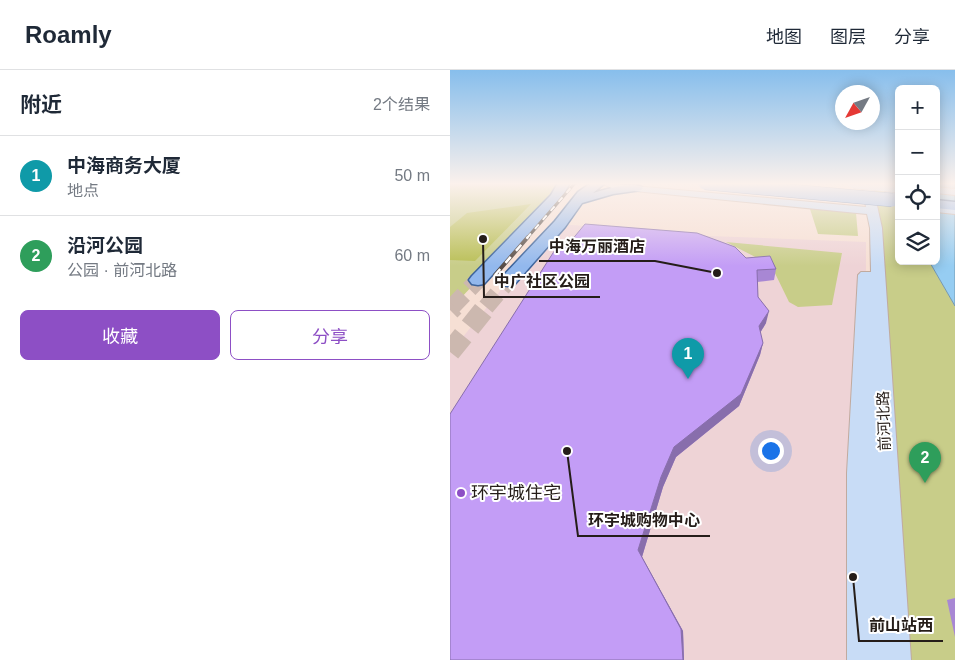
<!DOCTYPE html>
<html lang="zh">
<head>
<meta charset="utf-8">
<style>
	body { margin:0; font-family:Arial,"Noto Sans SC",sans-serif; background:#f6f6f7; color:#1f2937 }
	.controls { position:absolute; right:15px; top:15px; display:grid; overflow:hidden; border-radius:8px; box-shadow:0 2px 12px #0003 }
	.controls button { width:45px; height:45px; display:grid; place-items:center; padding:0; border:0; border-bottom:1px solid #e0e1e3; background:#fff; color:#1f2937; font:25px sans-serif }
	.compass { position:absolute; left:385px; top:15px; width:45px; height:45px; border-radius:50%; background:#fff; box-shadow:0 2px 12px #0003; rotate:230deg }
	.you { position:absolute; left:320px; top:380px; width:18px; height:18px; margin:-12px; border:4px solid #fff; border-radius:50%; background:#1a73e8; box-shadow:0 0 0 8px #1a73e833 }
	.badge { display:grid; place-items:center; width:32px; height:32px; border-radius:50%; background:#8d4fc5; color:#fff; font-size:16px; font-weight:700 }
	.pin { position:absolute; translate:-50% -41px; filter:drop-shadow(0 1px 2px #0008) }
	.pin::after { content:''; position:absolute; top:26px; width:18px; height:15px; background:inherit; clip-path:polygon(0 0,100% 0,50% 100%) }
	.list { margin:0; padding:0; list-style:none }
	h2 { display:flex; justify-content:space-between; align-items:center; height:65px; margin:0; padding:0 20px; font-size:21px }
	h2 small { font-size:16px; font-weight:400; color:#747a83 }
	.list li { display:grid; grid-template-columns:32px 1fr auto; gap:15px; align-items:center; box-sizing:border-box; height:80px; padding:0 20px; border-top:1px solid #e0e1e3 }
	.list b { display:block; font-size:19px; white-space:nowrap }
	.list p { margin:0; font-size:16px; white-space:nowrap; color:#747a83 }
	.list em { font-size:16px; font-style:normal; color:#747a83 }
	.actions { display:flex; gap:10px; padding:15px 20px }
	.actions a { flex:1; padding:11px 0; border:1px solid #8d4fc5; border-radius:8px; text-align:center; font-size:18px; color:#8d4fc5 }
	.actions .main { background:#8d4fc5; color:#fff }
	.icon { flex:none; width:28px; height:28px; fill:none; stroke:currentColor; stroke-width:2; stroke-linecap:round; stroke-linejoin:round }
	.map { position:relative; flex:none; width:505px; height:590px; overflow:hidden }
	header { display:flex; align-items:center; gap:30px; box-sizing:border-box; height:70px; padding:0 25px; background:#fff; border-bottom:1px solid #e0e1e3 }
	header strong { font-size:24px }
	nav { display:flex; gap:28px; margin-inline-start:auto; font-size:18px }
	main { display:flex }
	aside { flex:1; background:#fff }
	.map>svg:first-child { display:block }
	.commercial { fill:#eed3d6 }
	.green { fill:#c8cd89 }
	.forest { fill:#b9bf56 }
	.water { fill:#96cdf2; stroke:#7498b1 }
	.lines { fill:none; stroke-linecap:round; stroke-linejoin:round }
	.primary-tunnel-far1 { stroke:#ccb8af; stroke-width:17; stroke-dasharray:17 8; stroke-linecap:butt }
	.primary-tunnel { stroke:#ccb8af; stroke-width:21; stroke-dasharray:21 11; stroke-linecap:butt }
	.secondary-casing { stroke:#c0aa9f; stroke-width:2 }
	.primary-casing { stroke:#3c639b; stroke-width:3 }
	.secondary { fill:#c8dcf6; fill-rule:evenodd }
	.primary { fill:#92b8ed; fill-rule:evenodd }
	.rail-far1-casing { stroke:#574c46; stroke-width:3 }
	.rail-casing { stroke:#574c46; stroke-width:4 }
	.rail-far1 { stroke:#fff; stroke-width:2; stroke-dasharray:6; stroke-linecap:butt }
	.rail { stroke:#fff; stroke-width:2.5; stroke-dasharray:8; stroke-linecap:butt }
	.secondary-bridge-casing { stroke:#c0aa9f; stroke-width:12; stroke-linecap:butt }
	.primary-bridge-casing { stroke:#3c639b; stroke-width:14; stroke-linecap:butt }
	.secondary-bridge { stroke:#c8dcf6; stroke-width:11 }
	.primary-bridge { stroke:#92b8ed; stroke-width:13 }
	.wall { fill:#a887d4 }
	.shaded-wall { fill:#886eac }
	.building { fill:#c39df6; stroke:#886eac }
	.poi-dot { fill:#8d4fc5; stroke:#fff; stroke-width:2 }
	.labels { text-anchor:middle; stroke-width:4; stroke-linejoin:round; paint-order:stroke }
	.street-label { font-size:15px; fill:#251d19; stroke:#fff }
	.near-poi-label { font-size:18px; fill:#251d19; stroke:#fff; text-anchor:start }
	.leader { fill:none; stroke:#251d19; stroke-width:2 }
	.callout-dot { fill:#251d19; stroke:#fff; stroke-width:2 }
	.callout-label { font-size:16px; text-anchor:middle; font-weight:bold; fill:#251d19; stroke:#fff; stroke-width:4; stroke-linejoin:round; paint-order:stroke }
</style>
</head>
<body>
<header>
<strong>Roamly</strong>
<nav><a>地图</a><a>图层</a><a>分享</a></nav>
</header>
<main>
<aside>
<h2>附近<small>2个结果</small></h2>
<ul class="list">
<li><span class="badge" style="background:#0f9aa8">1</span><div><b>中海商务大厦</b><p>地点</p></div><em>50 m</em></li>
<li><span class="badge" style="background:#2e9e5b">2</span><div><b>沿河公园</b><p>公园 · 前河北路</p></div><em>60 m</em></li>
</ul>
<div class="actions"><a class="main">收藏</a><a>分享</a></div>
</aside>
<div class="map">
<svg width="505" height="590" viewBox="0 0 505 590">
	<rect width="100%" height="100%" fill="#f6dfd4"/>
	<path class="commercial" d="M 110,154 L 259,166 L 416,172 L 415,590 L 0,590 L 0,283 L 58,211 Z"/>
	<path class="green" d="M 0,113 L 114,113 L 106,127 L 9,230 L 0,229 Z
		M 409,113 L 449,114 L 449,191 L 479,191 L 505,236 L 505,590 L 454,590 L 431,173 Z
		M 360,139 L 406,143 L 408,166 L 368,164 Z
		M 276,172 L 392,183 L 382,235 L 348,237 L 339,232 L 321,195 Z"/>
	<path class="forest" d="M 81,134 L 25,191 L 0,190 L 0,157 L 17,143 Z"/>
	<path class="water" d="M 486,113 L 505,113 L 505,236 L 479,191 L 486,191 Z"/>
	<g class="lines">
		<path class="primary-tunnel-far1" d="M 2,237 L 28,210
			M 36,237 L 58,211"/>
		<path class="primary-tunnel" d="M 0,240 L 4,236
			M 0,282 L 37,236"/>
		<g class="secondary-casing">
			<path id="secondary" d="M 151,113 L 416,137 L 412,113 L 422,113 L 432,158 L 461,590 L 397,590 L 397,403 L 408,205 L 411,202 L 421,202 L 420,158 L 417,144 L 164,119 Z
				M 486,117 L 505,119 L 505,125 L 486,123 Z
				M 486,136 L 505,138 L 505,144 L 486,142 Z"/>
		</g>
		<g class="primary-casing">
			<path id="primary" d="M 108,113 L 120,113 L 110,130 L 34,214 L 28,215 L 22,214 L 19,210 L 22,206 L 101,125 Z
				M 141,113 L 155,113 L 143,123 C 154,120 185,110 193,118 L 191,120 L 163,124 L 132,133 L 115,157 L 64,215 L 58,216 L 52,215 L 49,211 L 52,207 L 105,151 L 128,122 Z
				M 441,119 L 449,120 L 449,128 L 437,126 L 435,123 L 437,120 Z
				M 486,130 L 505,132 L 505,140 L 486,138 Z"/>
		</g>
		<use href="#secondary" class="secondary"/>
		<use href="#primary" class="primary"/>
		<g class="rail-far1-casing">
			<path id="rail-far1" d="M 77,168 L 125,113"/>
		</g>
		<g class="rail-casing">
			<path id="rail" d="M 45,205 L 78,167"/>
		</g>
		<use href="#rail-far1" class="rail-far1"/>
		<use href="#rail" class="rail"/>
		<g class="secondary-bridge-casing">
			<path id="secondary-bridge" d="M 404,113 L 449,117"/>
		</g>
		<g class="primary-bridge-casing">
			<path id="primary-bridge" d="M 255,113 L 442,130"/>
		</g>
		<use href="#secondary-bridge" class="secondary-bridge"/>
		<use href="#primary-bridge" class="primary-bridge"/>
	</g>
	<path class="wall" d="M 296,188 L 326,199 L 324,210 L 307,212 L 308,227 L 316,253 L 310,263 L 313,273 L 310,285 L 289,336 L 226,387 L 213,417 L 192,487 L 233,561 L 234,590 L 0,590 Z
		M 505,528 L 505,567 L 497,530 Z"/>
	<path class="shaded-wall" d="M 319,241 L 316,253 L 307,268 L 309,256 Z
		M 313,273 L 310,285 L 289,336 L 226,387 L 213,417 L 192,487 L 233,561 L 234,590 L 233,590 L 188,480 L 211,407 L 224,377 Z"/>
	<path class="building" d="M 135,154 L 247,163 L 285,177 L 296,188 L 320,186 L 326,199 L 307,200 L 308,227 L 319,241 L 309,256 L 313,273 L 291,324 L 224,377 L 211,407 L 188,480 L 231,559 L 233,590 L 0,590 L 0,344 L 110,172 L 121,171 Z"/>
	<linearGradient id="sky" x2="0" y2="1"><stop stop-color="#87beec"/><stop offset="0.58" stop-color="#fbf1ec"/><stop offset="1" stop-color="#fbf1ec" stop-opacity="0"/></linearGradient>
	<rect width="505" height="196" fill="url(#sky)"/>
	<circle class="poi-dot" cx="11" cy="423" r="5"/>
	<g class="labels">
		<g class="street-label">
			<text transform="translate(434 351) rotate(-92)" y="5">前河北路</text>
		</g>
		<g class="near-poi-label">
			<text x="21" y="429">环宇城住宅</text>
		</g>
	</g>
	<path class="leader" d="M267 203L205 191H89M33 169L34 227H150M117 381L128 466H260M403 507L409 571H493"/>
	<g class="callout-dot">
		<circle cx="267" cy="203" r="5"/>
		<circle cx="33" cy="169" r="5"/>
		<circle cx="117" cy="381" r="5"/>
		<circle cx="403" cy="507" r="5"/>
	</g>
	<g class="callout-label">
		<text x="147" y="182">中海万丽酒店</text>
		<text x="92" y="217">中广社区公园</text>
		<text x="194" y="456">环宇城购物中心</text>
		<text x="451" y="561">前山站西</text>
	</g>
</svg>
<div class="controls">
<button>+</button>
<button>−</button>
<button><svg class="icon" aria-label="locate" viewBox="0 0 24 24"><circle cx="12" cy="12" r="6"/><path d="M12 2v4M12 18v4M2 12h4M18 12h4"/></svg></button>
<button><svg class="icon" aria-label="layers" viewBox="0 0 24 24"><path d="M12 4l9 5-9 5-9-5zM3 14l9 5 9-5"/></svg></button>
</div>
<svg class="compass" viewBox="-18 -18 36 36"><path d="M0-13l5 13h-10z" fill="#e53935"/><path d="M0 13l5-13h-10z" fill="#747a83"/></svg>
<div class="you"></div>
<div class="pin badge" style="left:238px;top:309px;background:#0f9aa8">1</div>
<div class="pin badge" style="left:475px;top:413px;background:#2e9e5b">2</div>
</div>
</main>
</body>
</html>
